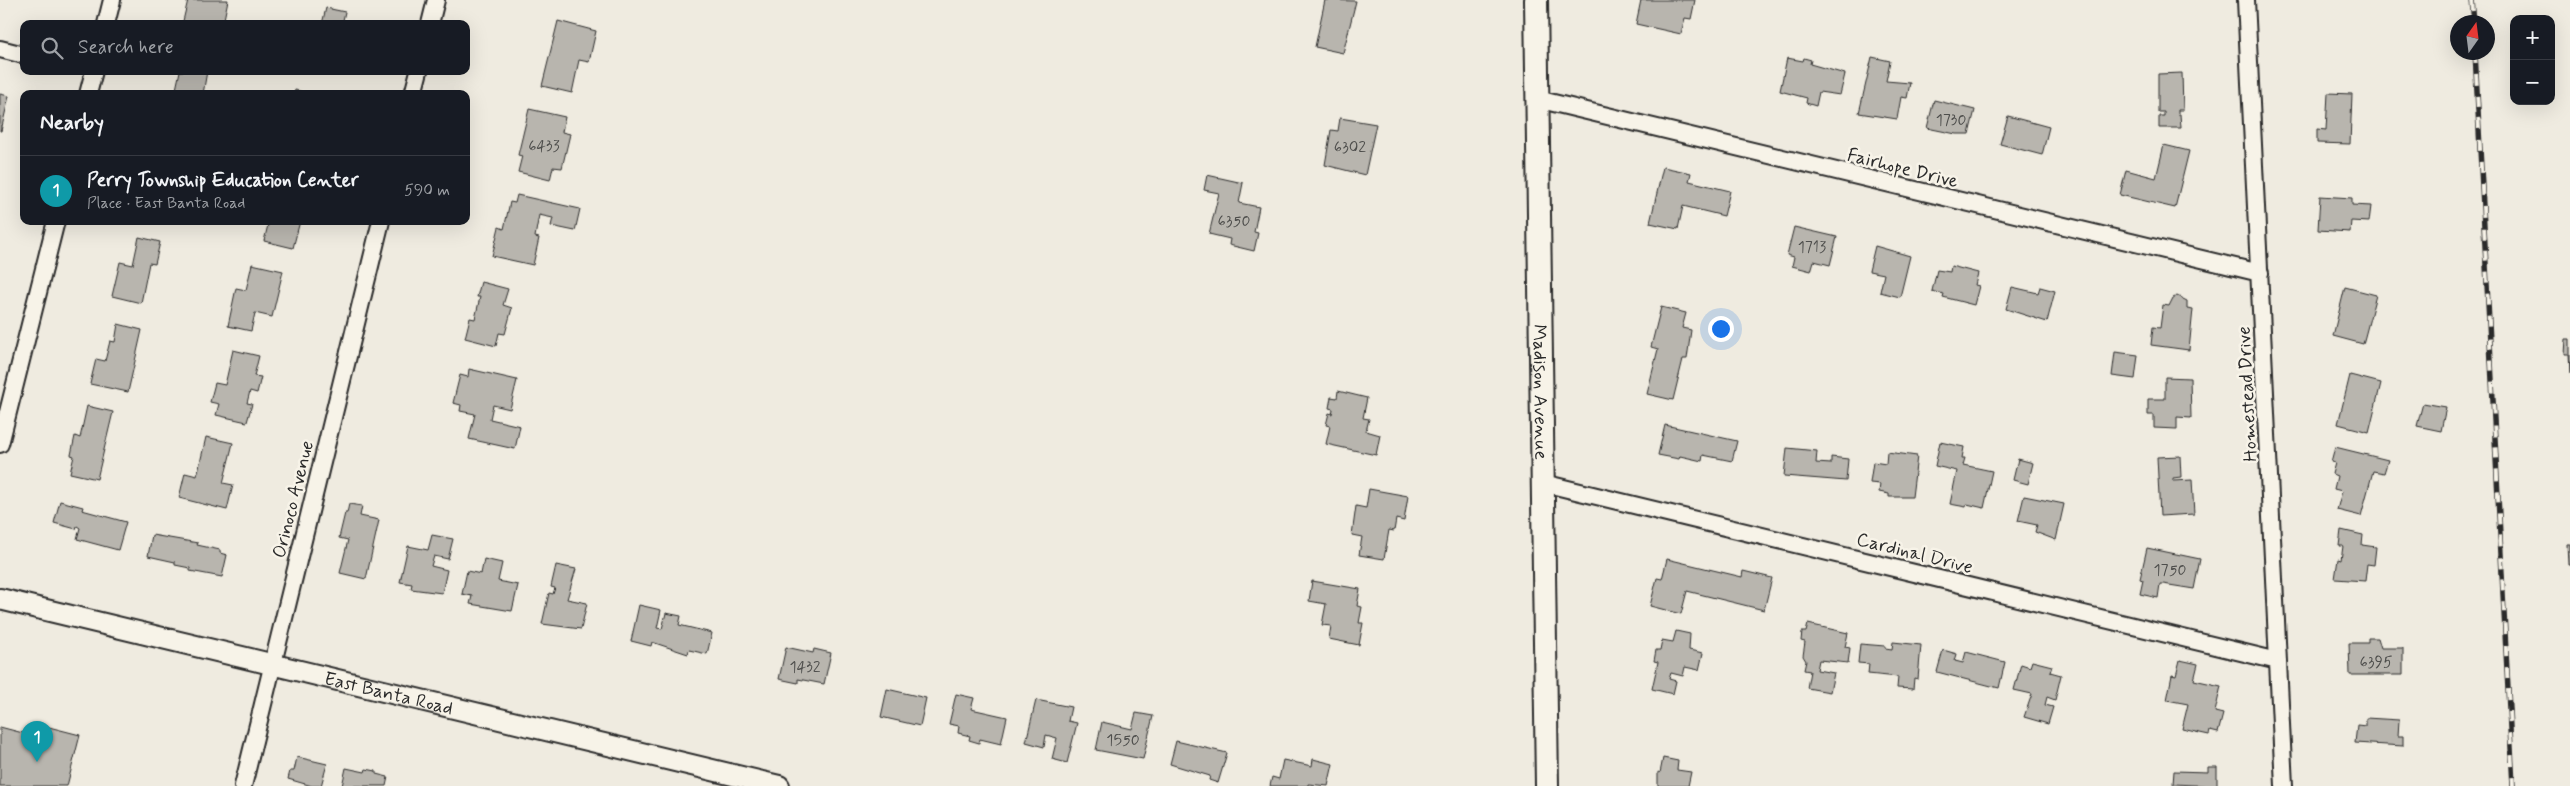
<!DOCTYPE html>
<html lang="en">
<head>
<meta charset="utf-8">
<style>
	body { margin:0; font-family:Mynerve,sans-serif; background:#20242c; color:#f1f3f6 }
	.controls { position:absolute; right:15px; top:15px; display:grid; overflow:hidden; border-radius:10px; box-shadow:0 5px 20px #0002 }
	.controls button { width:45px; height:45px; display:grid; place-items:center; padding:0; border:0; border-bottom:1px solid #363941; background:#171b24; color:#f1f3f6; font:25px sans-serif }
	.compass { position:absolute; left:2450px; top:15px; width:45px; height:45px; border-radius:50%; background:#171b24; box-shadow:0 5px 20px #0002; rotate:14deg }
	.you { position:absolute; left:1720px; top:328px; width:18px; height:18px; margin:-12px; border:4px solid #fff; border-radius:50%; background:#1a73e8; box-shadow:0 0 0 8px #1a73e833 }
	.badge { display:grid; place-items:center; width:32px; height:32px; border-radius:50%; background:#d93025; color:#fff; font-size:16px; font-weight:700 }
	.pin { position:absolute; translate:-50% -41px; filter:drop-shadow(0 1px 2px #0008) }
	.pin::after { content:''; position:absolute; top:26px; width:18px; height:15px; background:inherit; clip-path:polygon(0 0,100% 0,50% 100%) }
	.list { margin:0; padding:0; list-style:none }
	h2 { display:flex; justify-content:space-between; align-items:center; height:65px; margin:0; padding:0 20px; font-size:21px }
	h2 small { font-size:16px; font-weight:400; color:#9ea1a6 }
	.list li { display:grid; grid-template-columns:32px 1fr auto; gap:15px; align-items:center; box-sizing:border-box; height:70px; padding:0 20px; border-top:1px solid #363941 }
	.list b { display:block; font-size:19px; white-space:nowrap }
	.list p { margin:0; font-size:16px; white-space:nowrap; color:#9ea1a6 }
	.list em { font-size:16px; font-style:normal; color:#9ea1a6 }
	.icon { flex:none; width:28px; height:28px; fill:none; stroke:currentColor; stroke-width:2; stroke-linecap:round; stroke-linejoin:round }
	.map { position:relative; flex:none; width:2570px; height:786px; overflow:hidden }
	.search { position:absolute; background:#171b24; box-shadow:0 5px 20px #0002; left:20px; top:20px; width:450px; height:55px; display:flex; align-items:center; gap:12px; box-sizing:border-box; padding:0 18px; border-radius:10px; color:#9ea1a6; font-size:19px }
	.panel { position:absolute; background:#171b24; box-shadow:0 5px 20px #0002; left:20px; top:90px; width:450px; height:135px; border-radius:10px }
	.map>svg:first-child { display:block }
	.building { fill:#b8b5ae; stroke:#2b2b2b }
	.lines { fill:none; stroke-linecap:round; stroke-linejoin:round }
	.minor-casing { stroke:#2b2b2b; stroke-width:20 }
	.tertiary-casing { stroke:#2b2b2b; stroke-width:24 }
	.secondary-casing { stroke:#2b2b2b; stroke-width:26 }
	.minor { stroke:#f7f3e8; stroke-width:16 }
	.tertiary { stroke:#f7f3e8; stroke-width:20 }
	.secondary { stroke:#f7f3e8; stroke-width:22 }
	.rail-casing { stroke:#2b2b2b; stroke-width:5.5 }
	.rail { stroke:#f7f3e8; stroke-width:4; stroke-dasharray:11; stroke-linecap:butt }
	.labels { text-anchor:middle; stroke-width:5; stroke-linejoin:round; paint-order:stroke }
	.number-label { font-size:16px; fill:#4e4e4c }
	.street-label { font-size:19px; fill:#2b2b2b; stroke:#f7f3e8 }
</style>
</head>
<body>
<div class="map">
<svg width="2570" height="786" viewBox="0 0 2570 786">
	<rect width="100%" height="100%" fill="#efebe0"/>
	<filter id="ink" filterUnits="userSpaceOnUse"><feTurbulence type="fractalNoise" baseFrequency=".02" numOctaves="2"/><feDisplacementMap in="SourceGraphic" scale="10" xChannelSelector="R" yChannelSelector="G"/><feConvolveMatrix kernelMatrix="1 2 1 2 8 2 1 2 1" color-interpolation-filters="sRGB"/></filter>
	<g filter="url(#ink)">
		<path class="building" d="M 188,0 L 228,0 L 223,24 L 187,24 L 183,21 Z
			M 1325,0 L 1356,1 L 1343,53 L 1315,47 Z
			M 1641,0 L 1695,0 L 1691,19 L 1685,18 L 1681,34 L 1636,24 Z
			M 326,8 L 345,12 L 342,24 L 322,24 Z
			M 558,21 L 596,31 L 589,62 L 579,60 L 572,93 L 542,86 Z
			M 1872,57 L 1890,61 L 1886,81 L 1910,83 L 1907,98 L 1901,97 L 1897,119 L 1859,113 Z
			M 1787,58 L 1803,61 L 1804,58 L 1811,60 L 1810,64 L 1845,74 L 1840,95 L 1819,92 L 1816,106 L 1806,103 L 1807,98 L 1780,91 Z
			M 180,71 L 207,71 L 203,94 L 175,94 Z
			M 2182,73 L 2183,110 L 2178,110 L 2178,114 L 2180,114 L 2181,128 L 2159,128 L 2159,116 L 2164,116 L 2164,112 L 2158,112 L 2158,74 Z
			M 295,90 L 312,94 L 294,94 Z
			M 2328,93 L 2352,94 L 2350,144 L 2317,143 L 2317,129 L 2326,130 Z
			M 0,94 L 9,96 L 1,131 L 0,131 Z
			M 1934,100 L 1975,110 L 1969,134 L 1956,134 L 1927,128 Z
			M 529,109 L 565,117 L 562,132 L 570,134 L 562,168 L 553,167 L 550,180 L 518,172 L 522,156 L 518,155 Z
			M 2008,116 L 2049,127 L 2042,155 L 2000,144 Z
			M 1340,118 L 1376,124 L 1365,175 L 1325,165 L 1331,130 L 1338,131 Z
			M 2164,145 L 2189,151 L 2175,208 L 2120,195 L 2126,170 L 2156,178 Z
			M 1663,167 L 1691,173 L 1689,181 L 1730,191 L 1724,216 L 1683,206 L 1678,229 L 1650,223 Z
			M 1207,175 L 1243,183 L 1239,203 L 1259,207 L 1254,232 L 1258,233 L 1254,251 L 1229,245 L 1230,239 L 1209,234 L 1219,193 L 1204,190 Z
			M 517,195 L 580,209 L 575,231 L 551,226 L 553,218 L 539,215 L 535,237 L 539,238 L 533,265 L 492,256 L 499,227 L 504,229 L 510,202 L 515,203 Z
			M 2320,196 L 2352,198 L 2352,205 L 2371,206 L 2369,222 L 2351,221 L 2350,232 L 2318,230 Z
			M 269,221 L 300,221 L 293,248 L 264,241 Z
			M 1794,227 L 1837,237 L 1830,265 L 1814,261 L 1811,271 L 1792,266 L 1794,257 L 1787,255 Z
			M 139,237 L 160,242 L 155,264 L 149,263 L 141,303 L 112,296 L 120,262 L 133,265 Z
			M 1875,246 L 1910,256 L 1900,297 L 1880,292 L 1884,274 L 1869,271 Z
			M 252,264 L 283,271 L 272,317 L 255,313 L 251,331 L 228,326 L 236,288 L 246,290 Z
			M 1951,266 L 1978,273 L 1975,285 L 1979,286 L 1974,305 L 1943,297 L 1944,294 L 1932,291 L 1937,270 L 1950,272 Z
			M 481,282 L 508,289 L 503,305 L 512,308 L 505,334 L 499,333 L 496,346 L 465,338 L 470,318 L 475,319 L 480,297 L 477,297 Z
			M 2012,287 L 2038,293 L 2040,287 L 2055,291 L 2047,322 L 2006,309 Z
			M 2345,287 L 2376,295 L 2363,344 L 2333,336 Z
			M 2177,296 L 2187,301 L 2187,308 L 2193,309 L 2189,350 L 2151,345 L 2153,327 L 2160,328 L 2163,305 L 2169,306 L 2173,298 Z
			M 1661,307 L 1686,313 L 1682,328 L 1691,330 L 1687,359 L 1683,359 L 1673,400 L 1647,394 L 1658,349 L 1651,347 Z
			M 118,324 L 142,330 L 128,392 L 90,384 L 96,359 L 105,361 L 110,341 L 115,342 Z
			M 2566,339 L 2570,339 L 2570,373 L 2569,354 L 2565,354 Z
			M 233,350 L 259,356 L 254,376 L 261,377 L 257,393 L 250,391 L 247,403 L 252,404 L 247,422 L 216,415 L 219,404 L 210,402 L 215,383 L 225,385 Z
			M 2115,352 L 2138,355 L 2135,379 L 2112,376 Z
			M 469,369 L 517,380 L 510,409 L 493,405 L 490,419 L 520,426 L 515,449 L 469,439 L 475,414 L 460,411 L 461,405 L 453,403 L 460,375 L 468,377 Z
			M 2350,375 L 2381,383 L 2369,432 L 2338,424 Z
			M 2165,377 L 2190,378 L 2191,418 L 2177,417 L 2177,429 L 2154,428 L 2154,415 L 2148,415 L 2148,399 L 2165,399 Z
			M 1338,391 L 1367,398 L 1363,418 L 1369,419 L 1366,431 L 1380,435 L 1376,455 L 1326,444 L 1330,426 L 1326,425 L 1329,413 L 1332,414 L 1333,409 L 1329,408 L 1331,397 L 1337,398 Z
			M 2423,403 L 2446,407 L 2441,431 L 2417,426 Z
			M 87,406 L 113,412 L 97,479 L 70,473 L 74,456 L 71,455 L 75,436 L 80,438 Z
			M 1665,425 L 1737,441 L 1732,461 L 1703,455 L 1702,461 L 1680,456 L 1679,459 L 1658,455 Z
			M 206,437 L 233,443 L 223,483 L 233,485 L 227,510 L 179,498 L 185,473 L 197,476 Z
			M 1940,442 L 1964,447 L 1962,458 L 1965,458 L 1963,465 L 1992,471 L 1984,508 L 1967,504 L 1966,507 L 1950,504 L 1957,471 L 1935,466 Z
			M 2335,447 L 2388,460 L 2384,473 L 2373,471 L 2361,516 L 2337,510 L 2342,491 L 2334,489 L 2337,476 L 2332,474 L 2335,463 L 2331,462 Z
			M 1787,448 L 1817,451 L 1816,463 L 1831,464 L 1831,457 L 1848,459 L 1846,481 L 1784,476 Z
			M 1887,452 L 1917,456 L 1912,497 L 1889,497 L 1889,494 L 1879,492 L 1880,484 L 1870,483 L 1873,462 L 1886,464 Z
			M 2180,456 L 2181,477 L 2173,478 L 2173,481 L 2192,480 L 2194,514 L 2160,516 L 2157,457 Z
			M 2018,459 L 2033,463 L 2028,484 L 2013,480 Z
			M 1369,489 L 1408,496 L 1404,521 L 1396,519 L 1394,531 L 1389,530 L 1384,559 L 1359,555 L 1362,537 L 1352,535 L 1356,506 L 1366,508 Z
			M 2024,496 L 2064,504 L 2056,540 L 2035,532 L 2037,525 L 2018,521 Z
			M 60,501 L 83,507 L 82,510 L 126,522 L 118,550 L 77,539 L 80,528 L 77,526 L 76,529 L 54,523 Z
			M 349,504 L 362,506 L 360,516 L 379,520 L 366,579 L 340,573 L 348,540 L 339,538 L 345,513 L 347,513 Z
			M 2341,530 L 2363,535 L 2362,545 L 2376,547 L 2374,565 L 2367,564 L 2365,581 L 2335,579 L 2338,559 L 2341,560 L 2343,546 L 2339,546 Z
			M 152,535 L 198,543 L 197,545 L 220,550 L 220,553 L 227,555 L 222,577 L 190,571 L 190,568 L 175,565 L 175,562 L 148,556 Z
			M 432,535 L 453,539 L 448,559 L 434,556 L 431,566 L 447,570 L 442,593 L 411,589 L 412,584 L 400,582 L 408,546 L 428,550 Z
			M 2567,544 L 2570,544 L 2570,565 L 2568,565 Z
			M 2147,548 L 2200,559 L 2194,589 L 2163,584 L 2160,584 L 2158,598 L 2140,594 L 2143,580 L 2140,579 Z
			M 484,559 L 502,563 L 498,581 L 518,585 L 512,611 L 470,604 L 472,596 L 462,594 L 467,571 L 481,574 Z
			M 1667,559 L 1742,577 L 1743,571 L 1772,578 L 1764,610 L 1687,591 L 1681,614 L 1650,606 L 1657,578 L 1662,579 Z
			M 556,565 L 576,569 L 567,599 L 587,603 L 581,629 L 542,624 L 549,593 L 553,594 L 555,588 L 551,587 Z
			M 1312,581 L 1360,589 L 1357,606 L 1362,607 L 1359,623 L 1363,623 L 1359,645 L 1329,639 L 1331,626 L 1322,625 L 1326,604 L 1309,601 Z
			M 639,605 L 661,610 L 657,628 L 662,629 L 666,613 L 681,616 L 679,625 L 712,633 L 707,654 L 689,650 L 688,654 L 652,642 L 651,646 L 631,641 Z
			M 1808,624 L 1848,633 L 1845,647 L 1850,648 L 1848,663 L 1819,660 L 1817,670 L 1834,673 L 1830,692 L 1807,688 L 1810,671 L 1804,670 L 1806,661 L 1803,656 L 1805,642 L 1801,641 L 1802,632 L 1806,632 Z
			M 1676,631 L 1690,634 L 1689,650 L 1703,653 L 1699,670 L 1685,667 L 1683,676 L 1671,673 L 1669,679 L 1676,681 L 1673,694 L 1652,689 L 1658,662 L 1654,661 L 1656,650 L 1660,650 L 1662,640 L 1673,642 Z
			M 2368,638 L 2378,638 L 2381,648 L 2403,648 L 2403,675 L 2350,675 L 2349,643 L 2368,643 Z
			M 1893,642 L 1921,645 L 1918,679 L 1914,678 L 1913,689 L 1897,688 L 1898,677 L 1868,674 L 1869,664 L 1858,663 L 1860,644 L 1885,646 L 1885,648 L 1892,649 Z
			M 786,647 L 813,653 L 814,649 L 831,653 L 824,684 L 798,679 L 798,683 L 779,679 Z
			M 1943,650 L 1957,654 L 1955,661 L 1963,663 L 1966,652 L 2005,662 L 1999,688 L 1937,672 Z
			M 2180,660 L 2198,664 L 2194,680 L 2221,686 L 2215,712 L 2223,714 L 2218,733 L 2210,731 L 2209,735 L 2182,729 L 2188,704 L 2167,700 L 2172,675 L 2176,676 Z
			M 2032,661 L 2052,666 L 2050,672 L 2061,675 L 2055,700 L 2047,697 L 2045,705 L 2053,707 L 2048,724 L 2024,717 L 2032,694 L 2014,690 L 2021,664 L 2030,667 Z
			M 887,689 L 926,698 L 920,726 L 881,717 Z
			M 956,694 L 974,698 L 971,709 L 1007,717 L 1001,744 L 980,739 L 979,743 L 969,740 L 970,736 L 958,733 L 959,726 L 949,724 Z
			M 1036,700 L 1071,707 L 1068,721 L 1077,723 L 1067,763 L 1052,759 L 1057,738 L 1046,735 L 1044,747 L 1026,742 Z
			M 1136,713 L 1153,716 L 1143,759 L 1096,750 L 1102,722 L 1132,729 Z
			M 2366,718 L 2399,720 L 2398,736 L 2403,736 L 2403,746 L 2355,743 L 2357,725 L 2366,726 Z
			M 45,726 L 80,735 L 67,786 L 0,786 L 0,727 L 42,738 Z
			M 1176,741 L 1227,753 L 1218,783 L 1209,780 L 1210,776 L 1170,764 Z
			M 297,757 L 327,764 L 321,786 L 312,786 L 288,779 L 290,771 L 294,771 Z
			M 1663,758 L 1678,761 L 1677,770 L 1691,772 L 1688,786 L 1658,786 L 1658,772 L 1660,773 Z
			M 1313,759 L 1333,764 L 1328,786 L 1308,784 L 1308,786 L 1270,786 L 1272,777 L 1279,779 L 1283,760 L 1312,766 Z
			M 2208,767 L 2217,767 L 2217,786 L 2173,784 L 2174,771 L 2208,772 Z
			M 346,768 L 365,772 L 366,769 L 376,771 L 376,774 L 388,777 L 386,786 L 342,786 Z"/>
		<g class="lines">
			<g class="minor-casing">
				<path id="minor" d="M 2246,0 L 2284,786
					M 106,24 L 112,0
					M 430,24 L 436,0
					M 0,49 L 24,55
					M 88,94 L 94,71
					M 413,94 L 419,71
					M 1537,99 L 2260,273
					M 0,444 L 56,221
					M 1543,483 L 2278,661
					M 243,786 L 381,221"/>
			</g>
			<g class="tertiary-casing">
				<g id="tertiary">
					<path id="s1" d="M 0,599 L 779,786"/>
				</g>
			</g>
			<g class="secondary-casing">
				<g id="secondary">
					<path id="s2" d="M 1536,0 L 1547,786"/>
				</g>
			</g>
			<use href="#minor" class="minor"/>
			<use href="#tertiary" class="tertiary"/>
			<use href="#secondary" class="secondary"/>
			<g class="rail-casing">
				<path id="rail" d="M 2472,0 L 2474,22
					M 2475,52 L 2513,786"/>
			</g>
			<use href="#rail" class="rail"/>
		</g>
	</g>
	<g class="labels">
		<g class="number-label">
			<text x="1951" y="125">1730</text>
			<text x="544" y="151">6433</text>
			<text x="1350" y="152">6302</text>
			<text x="1234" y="226">6350</text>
			<text x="1812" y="252">1713</text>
			<text x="2170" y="575">1750</text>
			<text x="2376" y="667">6395</text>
			<text x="805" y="672">1432</text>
			<text x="1123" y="745">1550</text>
		</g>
		<g class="street-label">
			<text transform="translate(1903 167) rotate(14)" y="7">Fairhope Drive</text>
			<text dy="7" stroke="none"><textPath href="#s2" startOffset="392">Madison Avenue</textPath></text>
			<text transform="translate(2246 394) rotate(-93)" y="7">Homestead Drive</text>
			<text transform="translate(292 499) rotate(-76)" y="7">Orinoco Avenue</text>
			<text transform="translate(1915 552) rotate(14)" y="7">Cardinal Drive</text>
			<text dy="7" stroke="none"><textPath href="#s1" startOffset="400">East Banta Road</textPath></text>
		</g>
	</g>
</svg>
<div class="controls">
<button>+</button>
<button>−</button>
</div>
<svg class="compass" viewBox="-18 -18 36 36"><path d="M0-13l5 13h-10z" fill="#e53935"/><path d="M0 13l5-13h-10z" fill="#9ea1a6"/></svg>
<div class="you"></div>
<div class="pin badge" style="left:37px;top:762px;background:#0f9aa8">1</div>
<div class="search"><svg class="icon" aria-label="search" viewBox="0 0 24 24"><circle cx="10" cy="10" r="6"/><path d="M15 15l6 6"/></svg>Search here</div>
<section class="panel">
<h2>Nearby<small></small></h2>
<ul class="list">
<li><span class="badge" style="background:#0f9aa8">1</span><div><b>Perry Township Education Center</b><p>Place · East Banta Road</p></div><em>590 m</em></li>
</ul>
</section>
</div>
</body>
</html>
